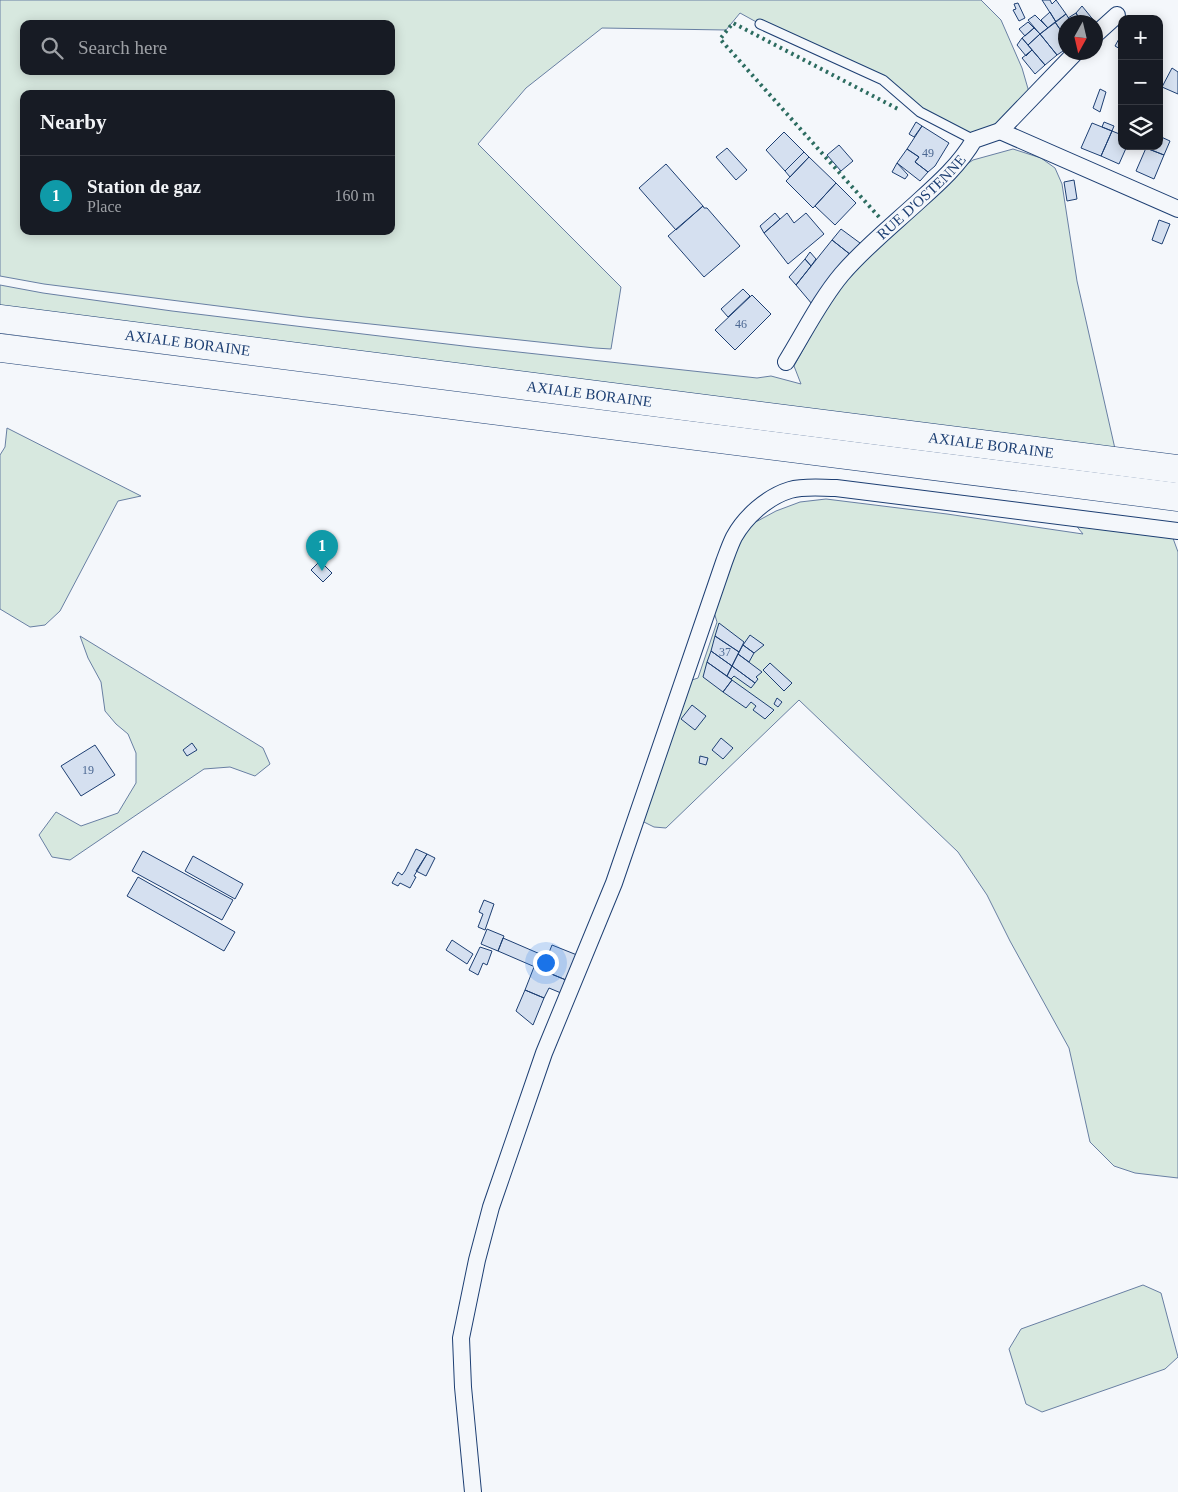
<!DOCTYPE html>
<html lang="en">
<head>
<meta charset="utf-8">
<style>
	body { margin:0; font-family:"Times New Roman",serif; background:#20242c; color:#f1f3f6 }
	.controls { position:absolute; right:15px; top:15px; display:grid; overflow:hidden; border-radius:10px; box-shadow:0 2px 12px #0003 }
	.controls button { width:45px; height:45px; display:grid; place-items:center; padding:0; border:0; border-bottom:1px solid #363941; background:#171b24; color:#f1f3f6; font:25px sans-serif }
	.compass { position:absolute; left:1058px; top:15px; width:45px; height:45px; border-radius:50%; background:#171b24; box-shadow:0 2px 12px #0003; rotate:188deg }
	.you { position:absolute; left:545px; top:962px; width:18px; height:18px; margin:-12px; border:4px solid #fff; border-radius:50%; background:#1a73e8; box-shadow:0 0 0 8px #1a73e833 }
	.badge { display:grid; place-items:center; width:32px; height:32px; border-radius:50%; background:#d93025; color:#fff; font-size:16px; font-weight:700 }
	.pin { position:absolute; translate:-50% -41px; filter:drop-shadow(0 1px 2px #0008) }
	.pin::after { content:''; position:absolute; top:26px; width:18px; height:15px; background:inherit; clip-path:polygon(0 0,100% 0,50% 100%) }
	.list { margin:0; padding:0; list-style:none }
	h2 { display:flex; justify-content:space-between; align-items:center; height:65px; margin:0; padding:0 20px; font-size:21px }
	h2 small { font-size:16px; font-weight:400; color:#9ea1a6 }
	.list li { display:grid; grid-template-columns:32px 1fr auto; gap:15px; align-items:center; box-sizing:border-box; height:80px; padding:0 20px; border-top:1px solid #363941 }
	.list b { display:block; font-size:19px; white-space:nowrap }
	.list p { margin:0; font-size:16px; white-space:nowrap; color:#9ea1a6 }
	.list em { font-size:16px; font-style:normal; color:#9ea1a6 }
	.icon { flex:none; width:28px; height:28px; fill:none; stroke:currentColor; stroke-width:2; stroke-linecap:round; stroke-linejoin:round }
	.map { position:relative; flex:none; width:1178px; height:1492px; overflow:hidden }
	.search { position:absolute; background:#171b24; box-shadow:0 2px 12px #0003; left:20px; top:20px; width:375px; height:55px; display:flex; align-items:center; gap:12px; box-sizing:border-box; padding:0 18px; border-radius:10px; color:#9ea1a6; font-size:19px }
	.panel { position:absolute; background:#171b24; box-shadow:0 2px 12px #0003; left:20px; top:90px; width:375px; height:145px; border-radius:10px }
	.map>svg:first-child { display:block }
	.green { fill:#d7e8df; stroke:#687fa3; fill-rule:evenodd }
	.building { fill:#d5e0f0; stroke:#1d3f73 }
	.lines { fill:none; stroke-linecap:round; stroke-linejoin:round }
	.service-casing { stroke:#1d3f73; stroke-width:11 }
	.minor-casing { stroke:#1d3f73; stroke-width:18 }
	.trunk-casing { stroke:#1d3f73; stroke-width:29 }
	.service { stroke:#f4f7fb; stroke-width:9 }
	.minor { stroke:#f4f7fb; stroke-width:16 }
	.trunk { stroke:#f4f7fb; stroke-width:28 }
	.hedge { stroke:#2c6c60; stroke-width:4; stroke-dasharray:2.5 4; stroke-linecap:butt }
	.labels { text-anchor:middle; stroke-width:4; stroke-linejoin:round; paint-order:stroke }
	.number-label { font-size:12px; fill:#4b6792 }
	.street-label { font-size:15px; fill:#1d3f73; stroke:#f4f7fb }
</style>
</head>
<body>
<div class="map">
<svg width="1178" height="1492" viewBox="0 0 1178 1492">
	<rect width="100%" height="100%" fill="#f4f7fb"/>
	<path class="green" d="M 0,0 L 981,0 L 1001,20 L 1022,68 L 1031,99 L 974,140 L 920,112 L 883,80 L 760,24 L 740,13 L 726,30 L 602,28 L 526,88 L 478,144 L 621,287 L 611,349 L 595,348 L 305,317 L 44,284 L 0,276 ZM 24,24 L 391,24 L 391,71 L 24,71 ZM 24,94 L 391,94 L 391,231 L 24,231 Z
		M 1013,149 L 1041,158 L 1055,168 L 1062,184 L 1077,281 L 1118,462 L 0,319 L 0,285 L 43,293 L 172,311 L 304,327 L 472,347 L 757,378 L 771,376 L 801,384 L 794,366 L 817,324 L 825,298 L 961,168 L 973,160 Z
		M 7,428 L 141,496 L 118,501 L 60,611 L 45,625 L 30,627 L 0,609 L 0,455 L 5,447 Z
		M 826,499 L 947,514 L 1083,534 L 1070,518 L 1170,530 L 1178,552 L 1178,1178 L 1135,1173 L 1114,1166 L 1090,1142 L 1069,1048 L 1010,941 L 987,895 L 958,852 L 799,700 L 666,828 L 654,827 L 642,821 L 689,681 L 698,678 L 717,622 L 713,609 L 741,535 L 752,524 L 776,511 L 800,502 Z
		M 80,636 L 263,748 L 270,764 L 255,776 L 230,767 L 204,769 L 70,860 L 52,857 L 39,835 L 56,812 L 81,826 L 118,813 L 136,783 L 136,753 L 128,734 L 116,724 L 105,711 L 101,682 L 88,658 Z
		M 1143,1285 L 1161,1293 L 1178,1357 L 1165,1369 L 1042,1412 L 1026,1404 L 1009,1349 L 1021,1329 Z"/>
	<path class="building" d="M 1042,0 L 1050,0 L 1052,4 L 1056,0 L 1066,14 L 1056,22 Z
		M 1018,3 L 1025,18 L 1019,21 L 1013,10 L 1016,9 L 1014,4 Z
		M 1082,6 L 1095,22 L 1081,22 L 1076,13 Z
		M 1050,12 L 1056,22 L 1048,28 L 1041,20 Z
		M 1076,13 L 1081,22 L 1071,22 L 1068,18 Z
		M 1066,14 L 1071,22 L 1066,22 L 1066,38 L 1055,22 Z
		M 1035,15 L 1048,28 L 1040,34 L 1028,20 Z
		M 1028,22 L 1034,28 L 1025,36 L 1019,29 Z
		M 1055,22 L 1066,38 L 1066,49 L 1057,55 L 1040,34 Z
		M 1034,28 L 1040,34 L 1028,45 L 1022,38 Z
		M 1040,34 L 1057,55 L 1045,65 L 1028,45 Z
		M 1120,37 L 1122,39 L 1122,50 L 1115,46 Z
		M 1022,38 L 1032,50 L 1026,56 L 1017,45 Z
		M 1032,50 L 1045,65 L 1035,74 L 1022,58 Z
		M 1172,68 L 1178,72 L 1178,94 L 1162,87 Z
		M 1100,89 L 1106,92 L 1100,112 L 1093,108 Z
		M 916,122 L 922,126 L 914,137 L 909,134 Z
		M 1104,122 L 1114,126 L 1112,131 L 1102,127 Z
		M 1092,123 L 1112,131 L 1101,156 L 1081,148 Z
		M 922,126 L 949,143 L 935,166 L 928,172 L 915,162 L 919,157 L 907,149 Z
		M 1112,131 L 1122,135 L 1122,146 L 1127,146 L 1119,164 L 1101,156 Z
		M 784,132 L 804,152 L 785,171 L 766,150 Z
		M 1159,136 L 1170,141 L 1164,155 L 1146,148 L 1147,146 L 1159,146 Z
		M 839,145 L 853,161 L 841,171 L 827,155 Z
		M 727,148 L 747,170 L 736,180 L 716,157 Z
		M 1146,148 L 1164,155 L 1154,179 L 1136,171 Z
		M 907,149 L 919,157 L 915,162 L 928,172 L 920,181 L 897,163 Z
		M 804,152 L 809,157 L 790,177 L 785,171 Z
		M 809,157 L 836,183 L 813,208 L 786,181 Z
		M 897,163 L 908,175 L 905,179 L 892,172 Z
		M 666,164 L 703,206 L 676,230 L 639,188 Z
		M 1074,180 L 1077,199 L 1067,201 L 1064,182 Z
		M 836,183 L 856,203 L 835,225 L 815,206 Z
		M 703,206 L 704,208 L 707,208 L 740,246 L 704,277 L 668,236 Z
		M 775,213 L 780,219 L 764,233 L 760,226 Z
		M 787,213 L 794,223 L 806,213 L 824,234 L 788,264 L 764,233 Z
		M 1159,220 L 1170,224 L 1162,244 L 1152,240 Z
		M 841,229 L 860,243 L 851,255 L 832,240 Z
		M 832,240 L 851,255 L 812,304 L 796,285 Z
		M 810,252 L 816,259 L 811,266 L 805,259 Z
		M 805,259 L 811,266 L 796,285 L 789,277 Z
		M 743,289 L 750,296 L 728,317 L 721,309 Z
		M 752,295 L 771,314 L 735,350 L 715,330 Z
		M 320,561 L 332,573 L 323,582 L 311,570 Z
		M 719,623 L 744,642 L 739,652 L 715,636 Z
		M 750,635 L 764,645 L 754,653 L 743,645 Z
		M 715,636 L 739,652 L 732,666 L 711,651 Z
		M 743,645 L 754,653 L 749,662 L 738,654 Z
		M 711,651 L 732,666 L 727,676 L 707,662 Z
		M 738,654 L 762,672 L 756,677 L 758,679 L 755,683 L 732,666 Z
		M 707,662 L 732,680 L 723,692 L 703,677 Z
		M 770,663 L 792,683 L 784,691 L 763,670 Z
		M 732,666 L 755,683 L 751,688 L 734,676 L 731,679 L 727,676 Z
		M 732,680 L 774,710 L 765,719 L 753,710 L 756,706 L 751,702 L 746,708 L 723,692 Z
		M 777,698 L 782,702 L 778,707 L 774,704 Z
		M 692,705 L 706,716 L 695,730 L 681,719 Z
		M 721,738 L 733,748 L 723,759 L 712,750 Z
		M 192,743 L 197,750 L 187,756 L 183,750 Z
		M 95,745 L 115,775 L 81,796 L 61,766 Z
		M 700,756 L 708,758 L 706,765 L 699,763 Z
		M 416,849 L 427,854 L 414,876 L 416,877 L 410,888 L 400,883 L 398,886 L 392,883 L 398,872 L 402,875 L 405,871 Z
		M 143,851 L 233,900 L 222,920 L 132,871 Z
		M 427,854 L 435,858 L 426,876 L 416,871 Z
		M 193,856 L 243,884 L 235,899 L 185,871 Z
		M 138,877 L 235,932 L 224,951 L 127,896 Z
		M 484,900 L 494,904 L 485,930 L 478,927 L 483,914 L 479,912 Z
		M 487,929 L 504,936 L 498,951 L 481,944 Z
		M 503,938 L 547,957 L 542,970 L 498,951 Z
		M 452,940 L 473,954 L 467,964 L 446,950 Z
		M 552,945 L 577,955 L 566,980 L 542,970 Z
		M 480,947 L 492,951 L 487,965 L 483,963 L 478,975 L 469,970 Z
		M 534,967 L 566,980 L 561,993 L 549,988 L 544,998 L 525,990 Z
		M 525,990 L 544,998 L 533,1025 L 516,1011 Z"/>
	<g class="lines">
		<g class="service-casing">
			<path id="service" d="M 760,24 L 883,80 L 920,112 L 974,140"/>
		</g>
		<g class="minor-casing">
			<g id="minor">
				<path d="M 1096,34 L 1117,15"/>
				<path d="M 1000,131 L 1178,209"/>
				<path id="s1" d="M 786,362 C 804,333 820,300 842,274 C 865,247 894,224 920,200 C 940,182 960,164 974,140 L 1000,131 L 1076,52"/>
				<path d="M 473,1492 L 463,1387 L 461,1338 L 477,1260 L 491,1207 L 544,1053 L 614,883 L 724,562 C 727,554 730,545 734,537 C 745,517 767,497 790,490 C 804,486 821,488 836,488 L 1178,531"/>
			</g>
		</g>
		<g class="trunk-casing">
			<g id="trunk">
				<path id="s2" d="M 0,319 L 1178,469"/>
				<path d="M 0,348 L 1178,497"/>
			</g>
		</g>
		<use href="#service" class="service"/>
		<use href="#minor" class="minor"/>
		<use href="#trunk" class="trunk"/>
		<path class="hedge" d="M 879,217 L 720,39 L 733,23 L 898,109"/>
	</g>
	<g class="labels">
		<g class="number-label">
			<text x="928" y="157">49</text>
			<text x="741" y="328">46</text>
			<text x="725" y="656">37</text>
			<text x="88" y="774">19</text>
		</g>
		<g class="street-label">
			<text dy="5" stroke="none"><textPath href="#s1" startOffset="215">RUE D'OSTENNE</textPath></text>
			<text dy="5" stroke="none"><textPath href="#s2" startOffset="189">AXIALE BORAINE</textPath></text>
			<text dy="5" stroke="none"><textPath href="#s2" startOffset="594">AXIALE BORAINE</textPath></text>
			<text dy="5" stroke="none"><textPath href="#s2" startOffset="999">AXIALE BORAINE</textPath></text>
		</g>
	</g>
</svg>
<div class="controls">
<button>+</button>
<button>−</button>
<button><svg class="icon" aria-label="layers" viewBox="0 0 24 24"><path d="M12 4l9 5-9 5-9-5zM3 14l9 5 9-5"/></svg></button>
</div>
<svg class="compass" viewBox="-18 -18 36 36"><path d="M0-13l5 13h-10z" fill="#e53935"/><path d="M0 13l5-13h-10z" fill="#9ea1a6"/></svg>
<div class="you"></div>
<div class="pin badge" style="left:322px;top:571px;background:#0f9aa8">1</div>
<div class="search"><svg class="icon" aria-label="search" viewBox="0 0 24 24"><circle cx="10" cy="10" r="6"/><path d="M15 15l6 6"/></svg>Search here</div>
<section class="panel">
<h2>Nearby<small></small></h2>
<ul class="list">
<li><span class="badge" style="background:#0f9aa8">1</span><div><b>Station de gaz</b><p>Place</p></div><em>160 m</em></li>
</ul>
</section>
</div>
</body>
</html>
